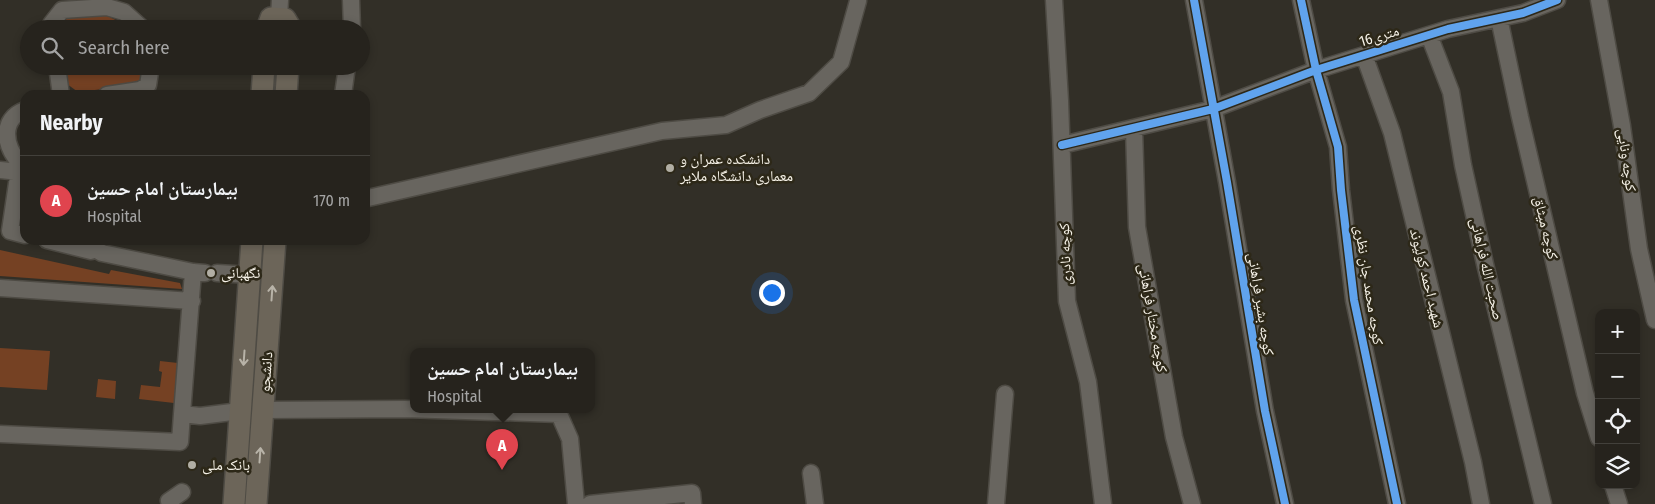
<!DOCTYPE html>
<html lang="en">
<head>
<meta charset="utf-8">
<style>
	body { margin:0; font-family:"Fira Sans Condensed","Noto Naskh Arabic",sans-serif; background:#2e2b26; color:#f1f3f6 }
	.controls { position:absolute; right:15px; bottom:15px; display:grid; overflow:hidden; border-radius:10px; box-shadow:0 2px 8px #0003 }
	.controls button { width:45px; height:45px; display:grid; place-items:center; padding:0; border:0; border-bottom:1px solid #42403b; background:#26231d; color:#f1f3f6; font:25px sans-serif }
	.you { position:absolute; left:771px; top:292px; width:18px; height:18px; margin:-12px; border:4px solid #fff; border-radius:50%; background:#1a73e8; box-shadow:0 0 0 8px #1a73e833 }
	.badge { display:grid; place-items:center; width:32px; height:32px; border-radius:50%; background:#b1aea4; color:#fff; font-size:16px; font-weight:700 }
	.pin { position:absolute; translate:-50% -41px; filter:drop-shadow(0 1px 2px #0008) }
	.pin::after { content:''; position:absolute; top:26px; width:18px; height:15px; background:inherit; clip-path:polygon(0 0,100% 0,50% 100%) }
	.popup { position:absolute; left:410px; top:348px; width:185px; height:65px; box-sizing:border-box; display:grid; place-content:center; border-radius:10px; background:#26231d; filter:drop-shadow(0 1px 4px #0005); font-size:16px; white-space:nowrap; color:#a4a4a4 }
	.popup b { font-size:19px; color:#f1f3f6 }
	.popup::after { content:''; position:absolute; left:50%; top:100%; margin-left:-10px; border:10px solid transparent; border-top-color:#26231d }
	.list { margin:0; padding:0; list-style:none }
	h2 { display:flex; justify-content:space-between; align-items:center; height:65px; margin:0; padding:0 20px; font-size:21px }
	h2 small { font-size:16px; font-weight:400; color:#a4a4a4 }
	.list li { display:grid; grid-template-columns:32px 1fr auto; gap:15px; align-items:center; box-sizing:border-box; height:90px; padding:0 20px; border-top:1px solid #42403b }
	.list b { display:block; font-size:19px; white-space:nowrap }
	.list p { margin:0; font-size:16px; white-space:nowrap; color:#a4a4a4 }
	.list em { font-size:16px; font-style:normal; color:#a4a4a4 }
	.icon { flex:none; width:28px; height:28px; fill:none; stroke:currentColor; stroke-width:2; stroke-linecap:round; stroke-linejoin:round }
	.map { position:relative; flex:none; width:1655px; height:504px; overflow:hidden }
	.search { position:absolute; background:#26231d; box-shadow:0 2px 8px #0003; left:20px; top:20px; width:350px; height:55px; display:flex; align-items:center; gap:12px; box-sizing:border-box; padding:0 18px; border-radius:28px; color:#a4a4a4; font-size:19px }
	.panel { position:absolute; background:#26231d; box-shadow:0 2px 8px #0003; left:20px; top:90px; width:350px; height:155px; border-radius:15px }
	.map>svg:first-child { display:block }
	.green { fill:#754123 }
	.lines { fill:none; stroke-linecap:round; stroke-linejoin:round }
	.minor-casing { stroke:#4e4b44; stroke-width:19 }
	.major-casing { stroke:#4e4b44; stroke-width:24 }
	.minor { stroke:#68655f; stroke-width:16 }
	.major { stroke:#6c6559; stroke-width:21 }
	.cycleway-casing { stroke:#2d2818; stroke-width:11 }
	.cycleway { stroke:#60a3ed; stroke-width:8 }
	.oneway { stroke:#b8b3a8 }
	.poi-dot { fill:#b1aea4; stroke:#2d2818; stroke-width:2 }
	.labels { text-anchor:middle; stroke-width:5; stroke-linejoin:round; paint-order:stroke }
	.street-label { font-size:15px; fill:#f6f2e8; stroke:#2d2818 }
	.poi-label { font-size:15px; fill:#f6f2e8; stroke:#2d2818; text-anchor:start }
</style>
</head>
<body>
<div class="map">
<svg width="1655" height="504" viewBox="0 0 1655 504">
	<rect width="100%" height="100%" fill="#322f27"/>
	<path class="green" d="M 100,12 L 133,29 L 58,29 C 67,12 82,14 100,12 Z
		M 64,66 L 142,66 L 143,74 L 137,85 L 78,92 L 67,84 Z
		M 0,250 L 109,274 L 111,270 L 180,283 L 182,289 L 0,276 Z
		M 0,348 L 50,351 L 47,390 L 0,387 Z
		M 160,361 L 178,363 L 174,403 L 139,399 L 141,385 L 160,387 L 162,372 L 159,371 Z
		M 98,379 L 116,381 L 115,399 L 96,397 Z"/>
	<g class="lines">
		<g class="minor-casing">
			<path id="minor" d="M 351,0 L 352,29
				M 1054,0 L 1060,101 L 1067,301 L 1088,382 L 1103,504
				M 1194,0 L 1227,182 L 1265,411 L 1285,504
				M 1301,0 L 1316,70 L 1338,147 L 1341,190 L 1354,300 L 1397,504
				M 1599,0 L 1622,126 L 1639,249 L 1655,320
				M 279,17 L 280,0
				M 1499,18 L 1520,117 L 1585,393 L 1599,438
				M 52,29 L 51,24 L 62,10 L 107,7 L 124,12 L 143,29
				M 1429,35 L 1451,92 L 1463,165 L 1485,264 L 1543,504
				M 1364,55 L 1392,133 L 1473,462 L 1481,504
				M 57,66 L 61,95
				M 107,95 L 140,90 L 148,85 L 151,66
				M 343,95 L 347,66
				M 25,110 C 0,119 4,146 20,163 L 25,164
				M 1134,129 L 1137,227 L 1174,437 L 1192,504
				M 1062,145 L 1213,109 L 1316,70 L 1448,29 L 1523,13 L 1557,0
				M 20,163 L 10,231 L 25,235
				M 0,170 L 19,172
				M 365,197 L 368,198 L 662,131 L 726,125 L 760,110 L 809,93 L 841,62 L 858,1
				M 47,240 L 91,251
				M 80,240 L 102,253 L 193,272 L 205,273
				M 193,272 L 182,414 L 200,416 L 240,411
				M 217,273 L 250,275
				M 0,288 L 192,301
				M 263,410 L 405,409 L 559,414 L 570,439 L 576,504
				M 0,434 L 180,442 L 182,414
				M 811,473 L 815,504
				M 1613,485 L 1619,504
				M 170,504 L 169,501 L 182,492
				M 590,504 L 692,493 L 693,504
				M 996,504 L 1005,394"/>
		</g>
		<g class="major-casing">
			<path id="major" d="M 267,29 L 271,18 L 285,19 L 291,29
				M 262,95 L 264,66
				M 286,95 L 288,66
				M 234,504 L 252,240
				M 256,504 L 275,240"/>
		</g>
		<use href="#minor" class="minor"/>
		<use href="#major" class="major"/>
		<g class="cycleway-casing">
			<path id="cycleway" d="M 1194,0 L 1227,182 L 1265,411 L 1285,504
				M 1301,0 L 1316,70 L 1338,147 L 1341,190 L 1354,300 L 1397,504
				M 1062,145 L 1213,109 L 1316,70 L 1448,29 L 1523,13 L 1557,0"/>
		</g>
		<use href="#cycleway" class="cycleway"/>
	</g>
	<defs><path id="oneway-shaft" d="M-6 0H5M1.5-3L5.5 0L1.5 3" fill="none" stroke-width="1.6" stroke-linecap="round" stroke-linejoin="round" transform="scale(1.25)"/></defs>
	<g class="oneway">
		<use href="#oneway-shaft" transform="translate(272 293) rotate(-86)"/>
		<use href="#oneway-shaft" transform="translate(244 358) rotate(94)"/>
		<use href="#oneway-shaft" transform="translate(260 455) rotate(-86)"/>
	</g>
	<g class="poi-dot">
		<circle cx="670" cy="168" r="5"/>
		<circle cx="211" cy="273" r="5"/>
		<circle cx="192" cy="465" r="5"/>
	</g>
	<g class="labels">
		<g class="street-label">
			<text transform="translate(1379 36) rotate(-17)" y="5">16متری</text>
			<text transform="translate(1627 160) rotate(82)" y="5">کوچه ونایی</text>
			<text transform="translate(1546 228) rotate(77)" y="5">کوچه میثاق</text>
			<text transform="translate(1065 254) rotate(-92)" y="5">کوچه نادری</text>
			<text transform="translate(1487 269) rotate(77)" y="5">صحبت الله فراهانی</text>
			<text transform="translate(1427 278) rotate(76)" y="5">شهید احمد کولیوند</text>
			<text transform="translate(1369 285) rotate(81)" y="5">کوچه محمد جان نظری</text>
			<text transform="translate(1261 304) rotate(81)" y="5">کوچه بشیر فراهانی</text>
			<text transform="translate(1153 318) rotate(80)" y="5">کوچه مختار فراهانی</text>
			<text transform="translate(266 372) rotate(-86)" y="5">دانشجو</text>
		</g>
		<g class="poi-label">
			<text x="680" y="164">دانشکده عمران و<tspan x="680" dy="17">معماری دانشگاه ملایر</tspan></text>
			<text x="221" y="278">نگهبانی</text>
			<text x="202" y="470">بانک ملی</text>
		</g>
	</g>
</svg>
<div class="controls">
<button>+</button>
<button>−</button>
<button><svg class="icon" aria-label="locate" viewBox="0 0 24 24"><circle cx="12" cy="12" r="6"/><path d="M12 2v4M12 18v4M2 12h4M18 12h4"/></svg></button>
<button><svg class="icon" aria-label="layers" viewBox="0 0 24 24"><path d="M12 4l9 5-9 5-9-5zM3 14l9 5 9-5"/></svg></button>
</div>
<div class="you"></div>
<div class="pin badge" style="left:502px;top:470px;background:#e0444e">A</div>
<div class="popup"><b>بیمارستان امام حسین</b>Hospital</div>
<div class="search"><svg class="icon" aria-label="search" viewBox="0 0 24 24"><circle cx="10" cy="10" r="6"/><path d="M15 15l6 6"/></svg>Search here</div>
<section class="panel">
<h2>Nearby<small></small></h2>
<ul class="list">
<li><span class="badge" style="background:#e0444e">A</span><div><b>بیمارستان امام حسین</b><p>Hospital</p></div><em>170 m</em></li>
</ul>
</section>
</div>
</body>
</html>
